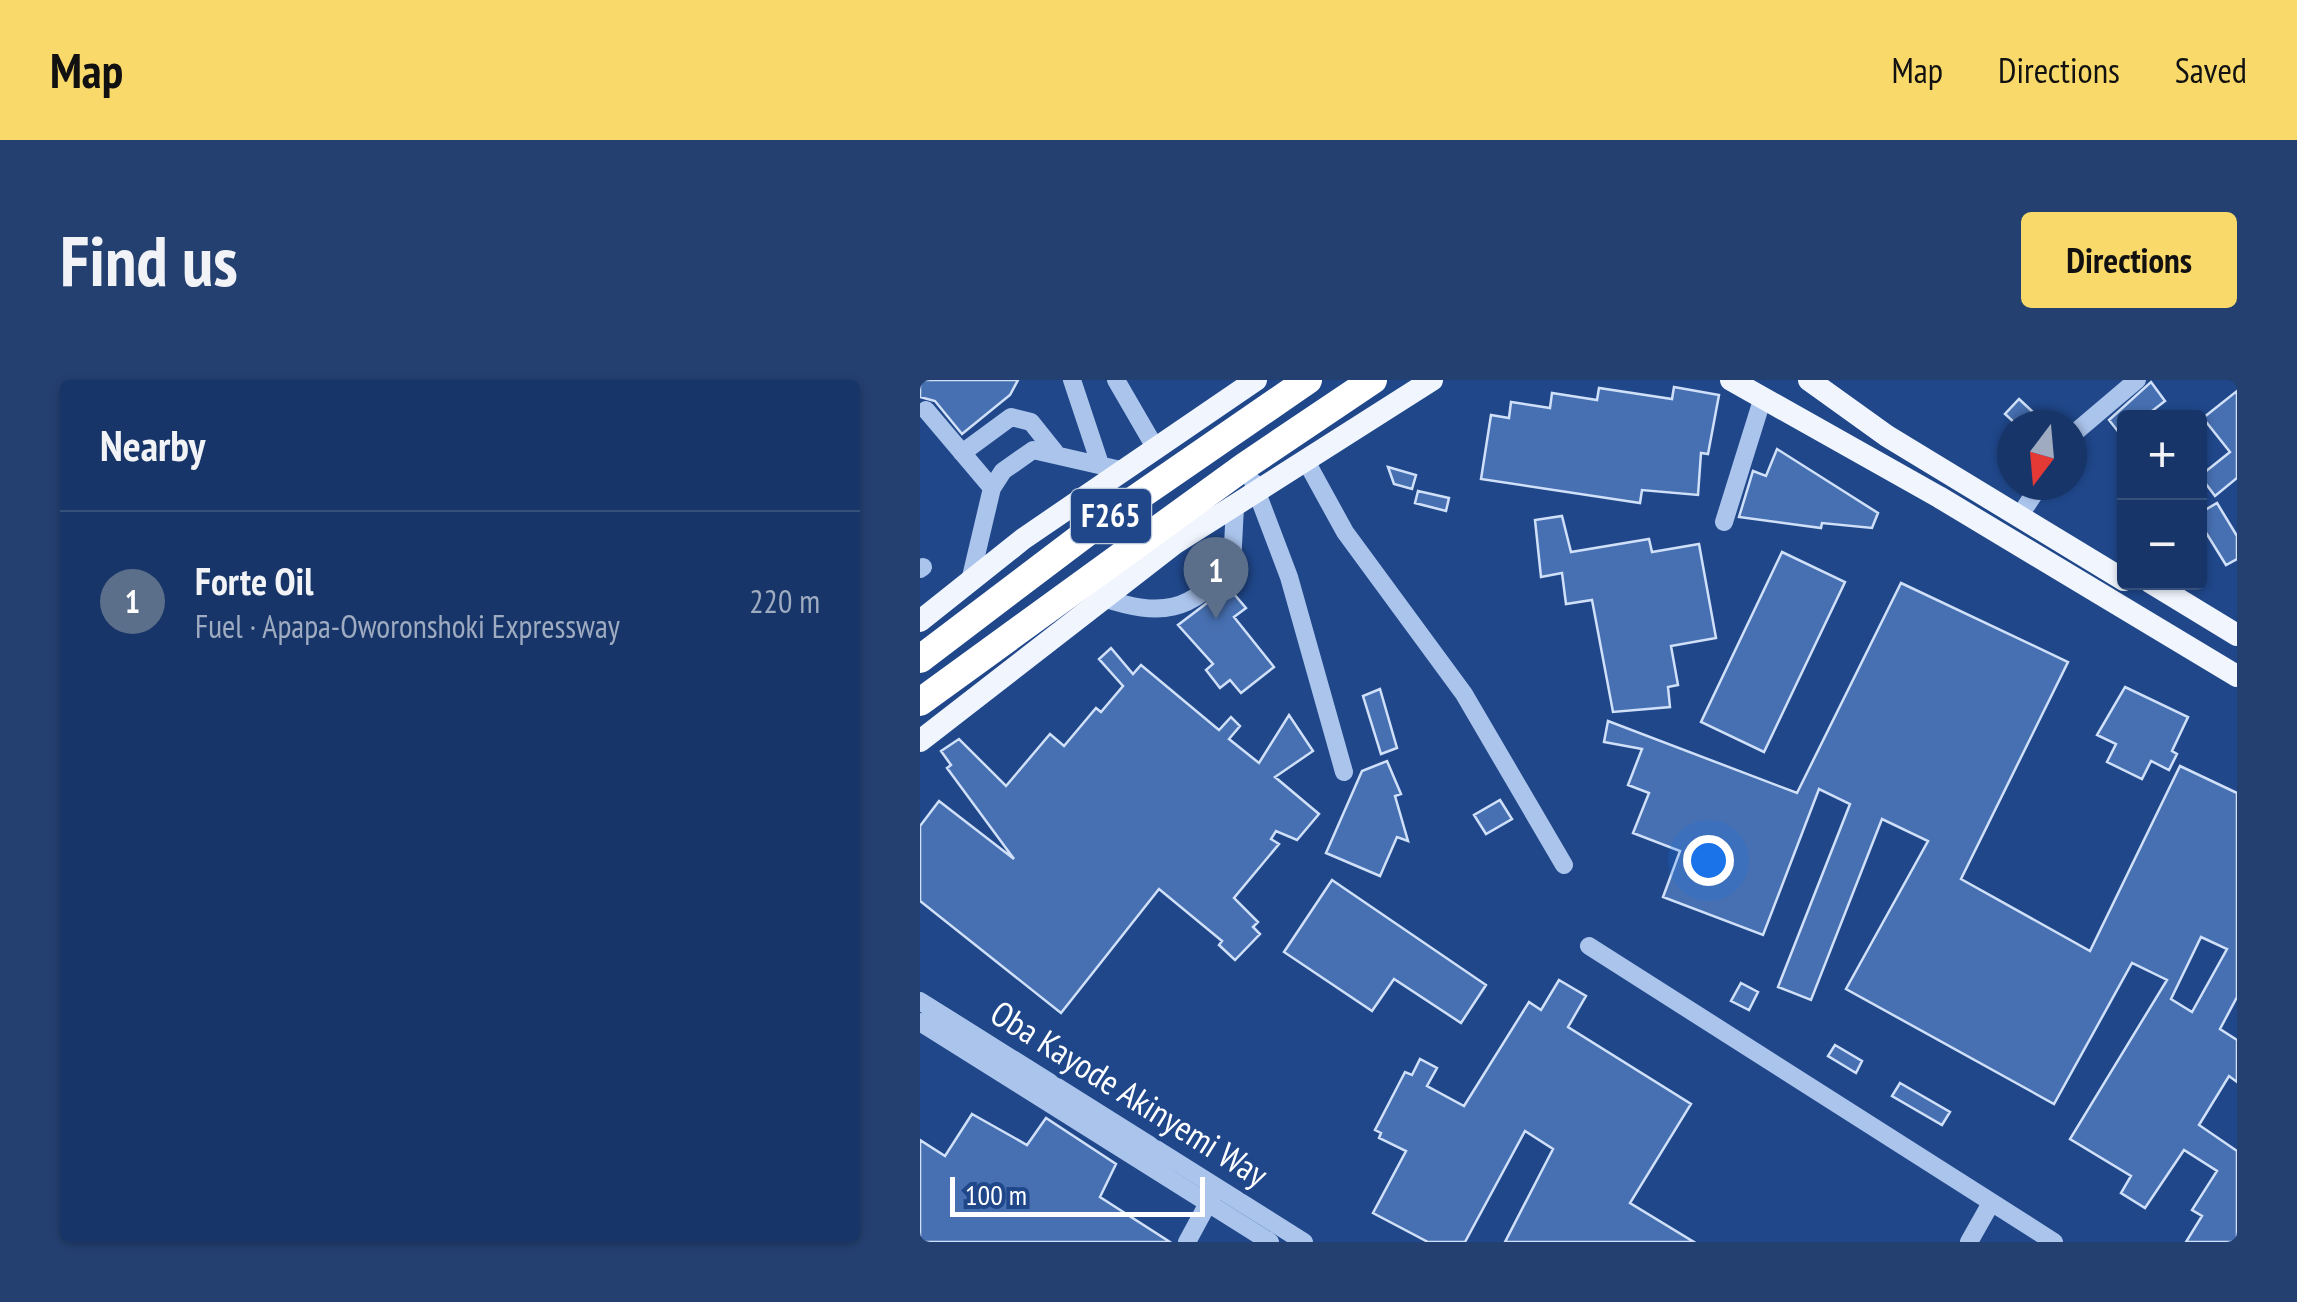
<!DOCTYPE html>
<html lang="en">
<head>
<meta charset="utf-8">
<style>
	body { margin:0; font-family:"PT Sans Narrow",sans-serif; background:#244071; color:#f1f3f6 }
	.controls { position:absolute; right:30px; top:30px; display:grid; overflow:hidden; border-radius:10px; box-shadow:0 2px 8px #0004 }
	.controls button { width:90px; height:90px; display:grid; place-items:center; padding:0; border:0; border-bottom:2px solid #36507c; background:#173568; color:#f1f3f6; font:50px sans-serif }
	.compass { position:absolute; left:1077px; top:30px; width:90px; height:90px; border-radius:50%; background:#173568; box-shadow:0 2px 8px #0004; rotate:196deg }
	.scale { position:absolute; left:30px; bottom:25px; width:255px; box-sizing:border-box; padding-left:10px; border:5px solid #fff; border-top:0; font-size:28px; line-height:35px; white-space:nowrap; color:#fff; -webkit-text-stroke:8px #1f478a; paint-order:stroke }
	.you { position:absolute; left:788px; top:480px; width:35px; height:35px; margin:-25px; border:8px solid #fff; border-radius:50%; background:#1a73e8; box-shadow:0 0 0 15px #1a73e833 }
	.badge { display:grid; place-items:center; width:65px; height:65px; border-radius:50%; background:#fad96b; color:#fff; font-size:32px; font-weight:700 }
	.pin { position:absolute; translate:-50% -82px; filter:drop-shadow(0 2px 5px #0008) }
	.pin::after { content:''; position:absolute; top:52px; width:35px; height:30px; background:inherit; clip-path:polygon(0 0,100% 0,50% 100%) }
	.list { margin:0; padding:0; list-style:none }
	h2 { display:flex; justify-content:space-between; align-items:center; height:130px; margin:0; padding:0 40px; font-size:42px }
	h2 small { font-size:32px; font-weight:400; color:#9eabc0 }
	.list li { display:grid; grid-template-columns:65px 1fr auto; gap:30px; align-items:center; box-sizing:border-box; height:180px; padding:0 40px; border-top:2px solid #36507c }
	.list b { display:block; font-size:38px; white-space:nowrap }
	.list p { margin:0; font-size:32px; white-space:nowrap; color:#9eabc0 }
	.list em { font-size:32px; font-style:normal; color:#9eabc0 }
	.map { position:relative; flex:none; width:1317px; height:862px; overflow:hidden; border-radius:10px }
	header { display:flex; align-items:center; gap:60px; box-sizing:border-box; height:140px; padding:0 50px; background:#fad96b; color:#111 }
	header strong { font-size:48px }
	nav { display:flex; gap:55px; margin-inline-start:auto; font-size:35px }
	.intro { display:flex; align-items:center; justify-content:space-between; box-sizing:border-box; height:240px; padding:0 60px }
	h1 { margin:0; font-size:70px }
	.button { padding:25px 45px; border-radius:10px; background:#fad96b; color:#111; font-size:35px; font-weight:700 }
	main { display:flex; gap:60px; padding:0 60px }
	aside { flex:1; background:#173568; border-radius:10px; box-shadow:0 2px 8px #0004 }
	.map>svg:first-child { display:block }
	.building { fill:#4770b2; stroke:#d0e0f8; stroke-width:2.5; fill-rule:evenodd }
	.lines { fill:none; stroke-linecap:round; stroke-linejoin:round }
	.minor { stroke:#abc4ec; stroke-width:18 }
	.major { stroke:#f0f5fe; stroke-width:22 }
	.highway { stroke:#fff; stroke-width:28 }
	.labels { text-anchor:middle; stroke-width:9; stroke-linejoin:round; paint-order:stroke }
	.shield { fill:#1f478a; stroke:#bcc8dc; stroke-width:2.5 }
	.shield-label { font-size:32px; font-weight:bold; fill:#fff }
	.street-label { font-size:35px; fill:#fff; stroke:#1f478a }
</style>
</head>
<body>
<header>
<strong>Map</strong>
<nav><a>Map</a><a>Directions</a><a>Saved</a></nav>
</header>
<div class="intro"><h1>Find us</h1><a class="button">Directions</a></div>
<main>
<aside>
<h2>Nearby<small></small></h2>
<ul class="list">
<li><span class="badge" style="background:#5c6f8a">1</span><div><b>Forte Oil</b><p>Fuel · Apapa-Oworonshoki Expressway</p></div><em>220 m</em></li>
</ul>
</aside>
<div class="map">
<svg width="1317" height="862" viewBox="0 0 1317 862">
	<rect width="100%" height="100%" fill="#1f478a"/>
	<path class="building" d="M 0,0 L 98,0 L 90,15 L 42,54 L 15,21 L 0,17 Z
		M 1231,2 L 1245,21 L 1223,38 L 1204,38 L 1204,59 L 1189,40 Z
		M 754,7 L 799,15 L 788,74 L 781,73 L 778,115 L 722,110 L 720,123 L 561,99 L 571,35 L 589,38 L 591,22 L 630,28 L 632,13 L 677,20 L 679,8 L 752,19 Z
		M 1317,11 L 1317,98 L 1295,116 L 1280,96 L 1310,72 L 1283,38 Z
		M 1099,19 L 1127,45 L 1097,45 L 1085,34 Z
		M 857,69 L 958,133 L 952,148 L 902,143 L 901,148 L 819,137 L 833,91 L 846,96 Z
		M 468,87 L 496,95 L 492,109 L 474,104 Z
		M 498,111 L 529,118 L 526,131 L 495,123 Z
		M 1297,123 L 1317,156 L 1317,179 L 1306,185 L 1280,143 L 1280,133 Z
		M 642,136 L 651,172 L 729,159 L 732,172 L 779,164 L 796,258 L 751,266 L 758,305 L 748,307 L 750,327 L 693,332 L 672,220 L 646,224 L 642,193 L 621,197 L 615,140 Z
		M 862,172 L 925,202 L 844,372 L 781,342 Z
		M 981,203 L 1148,282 L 1041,499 L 1170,571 L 1260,386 L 1317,413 L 1317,617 L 1300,649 L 1317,660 L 1317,702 L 1309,696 L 1279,745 L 1317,771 L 1317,862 L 1266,862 L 1282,836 L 1272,830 L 1297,791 L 1264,770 L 1225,828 L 1201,813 L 1211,796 L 1150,759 L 1247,600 L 1212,583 L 1134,724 L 926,609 L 1008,461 L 962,439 L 891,620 L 858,607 L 930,424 L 899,409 L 843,555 L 743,517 L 760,471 L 713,453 L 729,413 L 708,405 L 722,369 L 684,362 L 688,341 L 877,413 ZM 1281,557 L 1307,569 L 1272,632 L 1251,619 Z
		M 308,207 L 326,228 L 314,237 L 354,287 L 321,313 L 310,300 L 300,308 L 286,290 L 293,284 L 258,245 Z
		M 191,268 L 213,294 L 221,285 L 299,350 L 311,337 L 320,346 L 309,359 L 339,383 L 369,335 L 393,371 L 355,397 L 399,434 L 377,460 L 356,451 L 351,459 L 359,464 L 314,518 L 338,542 L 333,547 L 340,554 L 315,580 L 299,565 L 302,561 L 239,509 L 141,633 L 0,521 L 0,446 L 19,421 L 94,479 L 27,388 L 31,385 L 21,371 L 39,359 L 86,406 L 130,354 L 144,366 L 176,328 L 181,332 L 203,306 L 179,279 Z
		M 1205,307 L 1268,337 L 1252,371 L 1257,374 L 1249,390 L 1231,381 L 1222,399 L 1187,382 L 1196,364 L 1177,355 Z
		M 460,309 L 477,368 L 461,374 L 443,316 Z
		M 467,381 L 481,414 L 475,416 L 488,461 L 477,457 L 460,496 L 406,473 L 442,391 Z
		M 580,420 L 592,439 L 566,454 L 554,435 Z
		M 412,500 L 566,605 L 541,643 L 474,599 L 452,631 L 364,572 Z
		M 639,600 L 666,616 L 648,647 L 771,724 L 710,823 L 774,862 L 585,862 L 633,769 L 605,751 L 545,862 L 508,862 L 453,833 L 486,771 L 459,758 L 461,753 L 455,750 L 485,692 L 492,695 L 500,679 L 517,688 L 507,706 L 544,726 L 609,622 L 621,630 Z
		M 821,603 L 838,612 L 829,630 L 811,621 Z
		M 915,665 L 942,681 L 936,693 L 908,676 Z
		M 980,703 L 1030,732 L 1022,745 L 972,716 Z
		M 52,734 L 107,765 L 126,738 L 196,784 L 180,817 L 250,862 L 0,862 L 0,760 L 25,776 Z"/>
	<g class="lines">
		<path class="minor" d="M 152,0 L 180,84
			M 196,0 L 236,69
			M 6,30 L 72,108
			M 1152,55 L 1217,0
			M 42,73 L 91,37 L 111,42 L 135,72
			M 386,81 L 425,152 L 544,314 L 644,485
			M 333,102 L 369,197 L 424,392
			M 1106,126 L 1120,105
			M 804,142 L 843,17
			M 0,189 L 3,187
			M 50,201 L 72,108 L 83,91 L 113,70 L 205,91
			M 183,218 C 241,237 270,233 312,184 L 315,127
			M 669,566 L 1134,862
			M 0,621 L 384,862
			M 0,642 L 350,862
			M 267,862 L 293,814
			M 1049,862 L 1071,823"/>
		<path class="major" d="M 811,0 L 1019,117 L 1317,296
			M 889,0 L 967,56 L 1204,200
			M 1230,202 L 1317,255
			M 0,241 L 103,159 L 336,0
			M 0,361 L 254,164 L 512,0"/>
		<path class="highway" d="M 0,279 L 173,148 L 388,0
			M 0,322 L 325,86 L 453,0"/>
	</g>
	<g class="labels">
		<rect class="shield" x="151" y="109" width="80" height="54" rx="8"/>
		<g class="shield-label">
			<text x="191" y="147">F265</text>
		</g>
		<g class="street-label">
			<text transform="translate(209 714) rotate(32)" y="12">Oba Kayode Akinyemi Way</text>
		</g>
	</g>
</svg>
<div class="controls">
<button>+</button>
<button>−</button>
</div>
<svg class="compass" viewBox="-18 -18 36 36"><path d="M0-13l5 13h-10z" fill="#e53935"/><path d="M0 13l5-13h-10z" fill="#9eabc0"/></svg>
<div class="scale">100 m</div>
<div class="you"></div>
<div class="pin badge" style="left:296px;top:239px;background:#5c6f8a">1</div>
</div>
</main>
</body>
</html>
